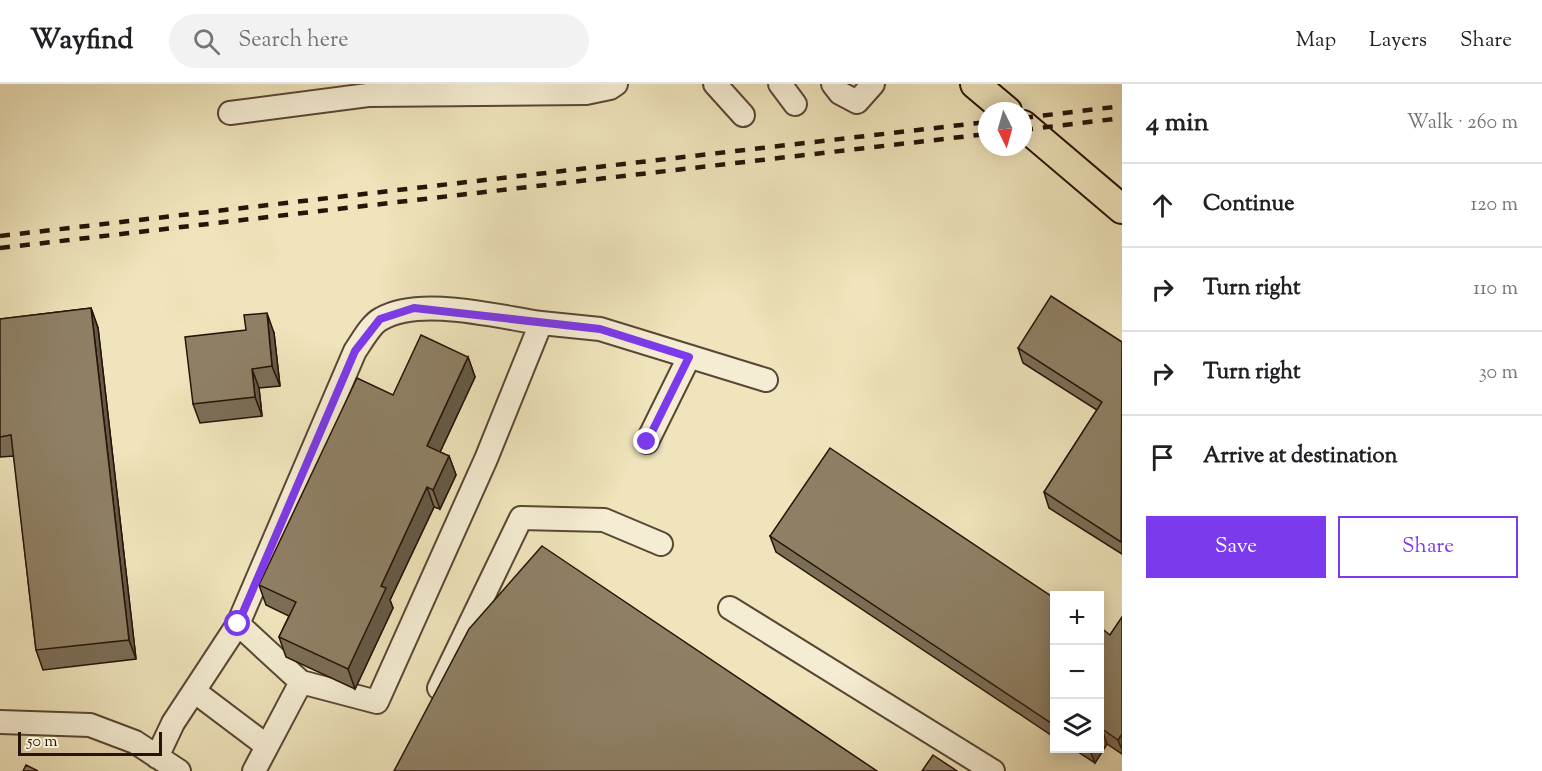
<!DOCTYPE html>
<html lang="en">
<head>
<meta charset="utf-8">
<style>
	body { margin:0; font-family:"Sorts Mill Goudy",serif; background:#f2f2f2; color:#202124 }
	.controls { position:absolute; right:18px; bottom:18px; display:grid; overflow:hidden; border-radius:0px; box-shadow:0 3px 15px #0003 }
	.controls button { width:54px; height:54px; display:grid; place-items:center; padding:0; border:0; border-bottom:2px solid #e0e0e0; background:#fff; color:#202124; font:30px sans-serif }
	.compass { position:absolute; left:978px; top:18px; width:54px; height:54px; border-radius:50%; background:#fff; box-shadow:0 3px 15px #0003; rotate:175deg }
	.scale { position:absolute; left:18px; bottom:15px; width:144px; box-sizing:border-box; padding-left:6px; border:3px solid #271307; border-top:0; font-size:16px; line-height:21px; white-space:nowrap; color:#271307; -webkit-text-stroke:4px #f5edd3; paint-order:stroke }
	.stop { position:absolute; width:18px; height:18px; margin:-14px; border:4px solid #7c3aed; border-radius:50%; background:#fff }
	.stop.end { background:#7c3aed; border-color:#fff; box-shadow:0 2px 6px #0008 }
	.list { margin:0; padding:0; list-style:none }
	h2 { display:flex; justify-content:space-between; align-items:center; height:78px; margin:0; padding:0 24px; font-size:26px }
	h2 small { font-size:20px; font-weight:400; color:#757577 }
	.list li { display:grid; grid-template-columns:39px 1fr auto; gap:18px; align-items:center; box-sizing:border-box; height:84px; padding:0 24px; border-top:2px solid #e0e0e0 }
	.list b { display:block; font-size:22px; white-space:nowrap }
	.list em { font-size:20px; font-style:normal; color:#757577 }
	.actions { display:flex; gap:12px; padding:18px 24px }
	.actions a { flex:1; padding:14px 0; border:2px solid #7c3aed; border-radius:0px; text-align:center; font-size:21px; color:#7c3aed }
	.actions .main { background:#7c3aed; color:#fff }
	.icon { flex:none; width:33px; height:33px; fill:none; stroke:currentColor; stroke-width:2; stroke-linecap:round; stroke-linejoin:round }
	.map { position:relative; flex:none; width:1122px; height:687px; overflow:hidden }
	header { display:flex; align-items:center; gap:36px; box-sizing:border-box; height:84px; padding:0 30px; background:#fff; border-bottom:2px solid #e0e0e0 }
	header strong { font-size:28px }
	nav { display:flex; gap:33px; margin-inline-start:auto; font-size:21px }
	.search { width:420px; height:54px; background:#f2f2f2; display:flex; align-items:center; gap:15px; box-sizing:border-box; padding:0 21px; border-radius:33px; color:#757577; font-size:22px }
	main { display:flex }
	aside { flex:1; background:#fff }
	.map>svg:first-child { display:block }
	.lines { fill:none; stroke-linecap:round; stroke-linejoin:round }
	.minor-casing { stroke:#594734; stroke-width:26 }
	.major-casing { stroke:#271307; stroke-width:32 }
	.minor { stroke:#f5edd3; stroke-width:22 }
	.major { stroke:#efe4bb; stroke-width:28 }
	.rail { stroke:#271307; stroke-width:4.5; stroke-dasharray:10 10; stroke-linecap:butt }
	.wall { fill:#7b6e57; stroke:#271307; stroke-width:1.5 }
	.shaded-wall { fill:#645a47; stroke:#271307; stroke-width:1.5 }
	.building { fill:#8f8065; stroke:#271307; stroke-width:1.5 }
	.route { stroke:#7c3aed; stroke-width:8 }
</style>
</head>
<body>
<header>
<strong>Wayfind</strong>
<div class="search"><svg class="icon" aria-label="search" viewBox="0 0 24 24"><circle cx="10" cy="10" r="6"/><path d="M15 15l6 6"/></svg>Search here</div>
<nav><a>Map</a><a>Layers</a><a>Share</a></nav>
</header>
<main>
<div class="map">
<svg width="1122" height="687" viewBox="0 0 1122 687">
	<rect width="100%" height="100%" fill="#efe4bb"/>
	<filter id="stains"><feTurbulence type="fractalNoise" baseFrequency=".00333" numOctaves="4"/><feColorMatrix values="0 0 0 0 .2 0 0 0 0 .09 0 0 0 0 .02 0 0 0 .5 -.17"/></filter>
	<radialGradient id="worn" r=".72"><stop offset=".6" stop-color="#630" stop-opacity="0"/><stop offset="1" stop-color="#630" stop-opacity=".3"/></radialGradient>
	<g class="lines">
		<g class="minor-casing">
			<path id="minor" d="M 715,0 L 743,31
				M 780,0 L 795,20
				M 833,0 L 840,9 L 857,18 L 873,0
				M 230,29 L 368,11 L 586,9 L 610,4 L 616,0
				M 647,358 L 689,273
				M 730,524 L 993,687
				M 238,540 L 301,598
				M 439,604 L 521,434 L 604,436 L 661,460
				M 194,607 L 267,662
				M 0,638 L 90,641 L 135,658 L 179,687
				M 157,673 L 173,639 L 238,540 L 355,267 C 362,257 371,240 381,235 C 420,212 498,233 541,239
				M 254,687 L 301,598 L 377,618 L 486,375 L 541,239 L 600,245 L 766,296"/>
		</g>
		<g class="major-casing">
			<path id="major" d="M 975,0 L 1007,27
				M 1023,41 L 1122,125"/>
		</g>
		<use href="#minor" class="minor"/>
		<use href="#major" class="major"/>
		<path class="rail" d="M 1023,34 L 1122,22
			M 1023,46 L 1122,34
			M 0,152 L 987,38
			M 0,164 L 987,50"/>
	</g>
	<path class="wall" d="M 91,224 L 98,244 L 136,575 L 43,586 L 36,566 L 14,372 L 0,373 L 0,235 Z
		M 274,249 L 280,302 L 259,304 L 262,332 L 200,339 L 193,320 Z
		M 1122,258 L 1122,470 L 1049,424 L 1044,408 L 1097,326 L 1023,279 L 1018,264 Z
		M 468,273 L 475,293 L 440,368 L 449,372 L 456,391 L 440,425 L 434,423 L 390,516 L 393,524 L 355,605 L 286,573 L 279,553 L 289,532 L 266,521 L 259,501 Z
		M 770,452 L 1054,514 L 1054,653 L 776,468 Z
		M 1122,533 L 1122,670 L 1107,660 L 1095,679 L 1072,664 L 1100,664 L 1110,551 Z"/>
	<path class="shaded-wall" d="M 91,224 L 98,244 L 136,575 L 129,556 Z
		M 267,229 L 274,249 L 280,302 L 272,282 Z
		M 468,273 L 475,293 L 434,381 L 427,362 Z
		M 252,285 L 259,304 L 262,332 L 255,313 Z
		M 449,372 L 456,391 L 440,425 L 433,406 Z
		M 427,403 L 434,423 L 390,516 L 393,524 L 355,605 L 348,585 L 381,502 Z
		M 1102,645 L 1107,660 L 1095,679 L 1089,664 L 1100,664 L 1100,648 Z
		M 1122,650 L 1122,666 L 1118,656 Z"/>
	<path class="building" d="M 1051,212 L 1122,258 L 1121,458 L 1044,408 L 1102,318 L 1018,264 Z
		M 91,224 L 129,556 L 36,566 L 11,351 L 0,353 L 0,235 Z
		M 267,229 L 272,282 L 252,285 L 255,313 L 193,320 L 185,253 L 246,246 L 244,231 Z
		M 421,251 L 468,273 L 427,362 L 449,372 L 433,406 L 427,403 L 381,502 L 386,504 L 348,585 L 279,553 L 296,518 L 259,501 L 357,294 L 393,311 Z
		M 830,364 L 1054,514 L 1054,641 L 770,452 Z
		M 542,462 L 877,687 L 394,687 L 469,545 Z
		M 1122,533 L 1122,650 L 1118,656 L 1102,645 L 1100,648 L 1100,543 L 1110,551 Z
		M 933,671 L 957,687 L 922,687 Z
		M 26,681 L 38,687 L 23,687 Z"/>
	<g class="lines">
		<path class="route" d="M 238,540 L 355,267 L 380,235 L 414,224 L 600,245 L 689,273 L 647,358"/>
	</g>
	<rect width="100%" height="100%" filter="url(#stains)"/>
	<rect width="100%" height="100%" fill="url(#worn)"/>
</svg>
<div class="controls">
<button>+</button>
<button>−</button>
<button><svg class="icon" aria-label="layers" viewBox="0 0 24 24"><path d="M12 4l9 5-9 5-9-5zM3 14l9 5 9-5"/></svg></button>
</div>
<svg class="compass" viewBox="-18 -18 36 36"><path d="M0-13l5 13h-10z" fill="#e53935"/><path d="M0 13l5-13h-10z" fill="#757577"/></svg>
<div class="scale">50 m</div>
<div class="stop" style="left:238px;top:540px"></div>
<div class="stop end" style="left:647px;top:358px"></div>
</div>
<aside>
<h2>4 min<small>Walk · 260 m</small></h2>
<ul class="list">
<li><svg class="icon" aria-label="ahead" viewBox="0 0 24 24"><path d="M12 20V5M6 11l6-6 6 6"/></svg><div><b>Continue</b></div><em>120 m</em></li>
<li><svg class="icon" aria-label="right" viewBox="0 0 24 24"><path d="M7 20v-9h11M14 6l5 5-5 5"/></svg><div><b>Turn right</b></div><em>110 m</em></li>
<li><svg class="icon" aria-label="right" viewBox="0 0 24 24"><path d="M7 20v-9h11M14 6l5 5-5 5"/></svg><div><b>Turn right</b></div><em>30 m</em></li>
<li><svg class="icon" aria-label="arrive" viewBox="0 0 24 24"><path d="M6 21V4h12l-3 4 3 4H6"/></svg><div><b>Arrive at destination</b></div></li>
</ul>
<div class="actions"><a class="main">Save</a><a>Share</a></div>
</aside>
</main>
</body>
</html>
